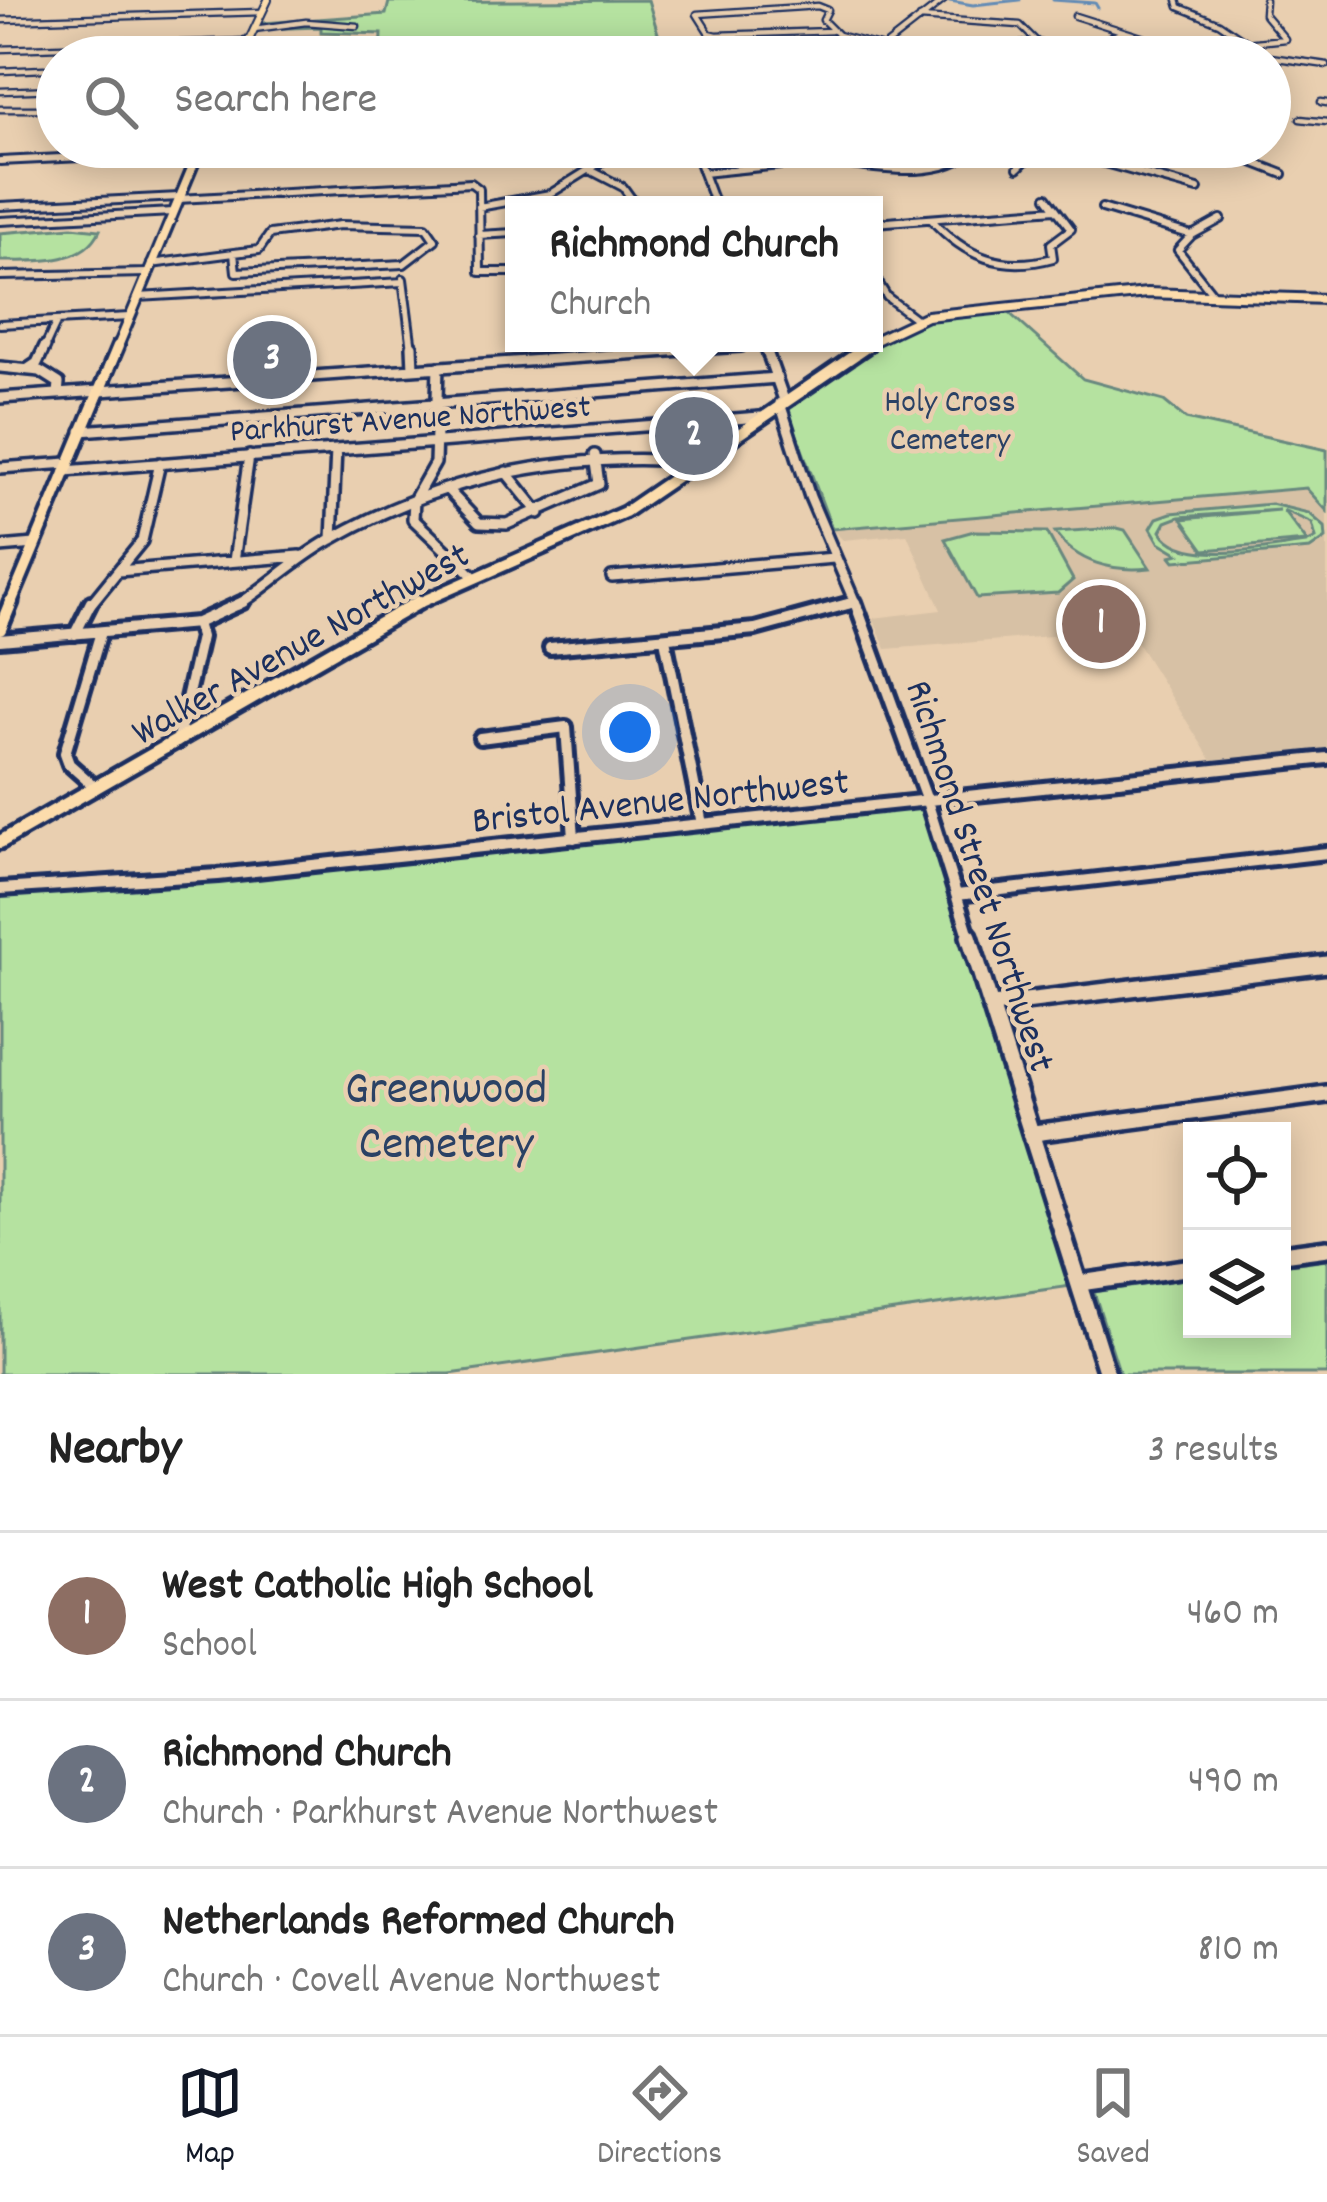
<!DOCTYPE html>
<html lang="en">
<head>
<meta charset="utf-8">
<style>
	body { margin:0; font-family:Dekko,sans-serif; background:#f6f6f6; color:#222 }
	.controls { position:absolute; right:36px; bottom:36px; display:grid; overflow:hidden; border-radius:0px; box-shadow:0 6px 30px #0003 }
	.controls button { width:108px; height:108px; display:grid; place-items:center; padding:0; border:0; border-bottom:3px solid #e0e0e0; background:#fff; color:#222; font:60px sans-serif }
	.you { position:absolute; left:630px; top:732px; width:42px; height:42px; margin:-30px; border:9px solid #fff; border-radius:50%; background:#1a73e8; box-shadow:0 0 0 18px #1a73e833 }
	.badge { display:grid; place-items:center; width:78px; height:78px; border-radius:50%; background:#111827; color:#fff; font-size:39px; font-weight:700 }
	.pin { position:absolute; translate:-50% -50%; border:6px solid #fff; box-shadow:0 3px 12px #0006 }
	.popup { position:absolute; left:505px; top:196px; width:378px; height:156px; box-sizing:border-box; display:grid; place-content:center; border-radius:0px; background:#fff; filter:drop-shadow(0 3px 9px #0005); font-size:39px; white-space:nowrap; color:#767676 }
	.popup b { font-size:45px; color:#222 }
	.popup::after { content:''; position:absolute; left:50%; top:100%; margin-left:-24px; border:24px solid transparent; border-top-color:#fff }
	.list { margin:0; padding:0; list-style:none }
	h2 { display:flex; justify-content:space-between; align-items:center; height:156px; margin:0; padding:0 48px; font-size:51px }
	h2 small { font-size:39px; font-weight:400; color:#767676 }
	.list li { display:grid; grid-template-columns:78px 1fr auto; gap:36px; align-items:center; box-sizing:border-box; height:168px; padding:0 48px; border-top:3px solid #e0e0e0 }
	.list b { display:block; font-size:45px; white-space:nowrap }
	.list p { margin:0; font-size:39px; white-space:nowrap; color:#767676 }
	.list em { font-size:39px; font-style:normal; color:#767676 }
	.icon { flex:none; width:66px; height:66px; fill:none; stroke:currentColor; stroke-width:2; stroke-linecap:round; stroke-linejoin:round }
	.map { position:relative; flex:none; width:1327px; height:1374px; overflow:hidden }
	.search { position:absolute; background:#fff; box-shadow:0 6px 30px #0003; left:36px; right:36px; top:36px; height:132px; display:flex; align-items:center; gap:30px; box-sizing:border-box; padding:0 42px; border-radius:66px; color:#767676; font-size:45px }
	.sheet { height:660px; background:#fff }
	nav { display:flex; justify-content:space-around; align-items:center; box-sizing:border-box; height:168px; border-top:3px solid #e0e0e0; background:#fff; font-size:33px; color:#767676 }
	nav a { display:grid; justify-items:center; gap:6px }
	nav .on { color:#111827 }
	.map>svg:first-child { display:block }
	.built { fill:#d7c1a5 }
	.green { fill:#b5e2a0; stroke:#68887f; stroke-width:3; fill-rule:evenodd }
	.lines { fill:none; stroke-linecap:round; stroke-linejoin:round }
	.stream { stroke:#628bb5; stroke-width:3 }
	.minor-far4-casing { stroke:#1b2f5e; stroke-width:9 }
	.minor-far3-casing { stroke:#1b2f5e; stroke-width:12 }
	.minor-far2-casing { stroke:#1b2f5e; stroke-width:16 }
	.minor-far1-casing { stroke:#1b2f5e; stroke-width:20 }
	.minor-casing { stroke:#1b2f5e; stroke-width:24 }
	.major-far3-casing { stroke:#1b2f5e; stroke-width:10 }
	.major-far2-casing { stroke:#1b2f5e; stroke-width:14 }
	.major-far1-casing { stroke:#1b2f5e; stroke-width:18 }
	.major-casing { stroke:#1b2f5e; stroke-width:21 }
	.minor-far4 { stroke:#e9cfb0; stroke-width:4.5 }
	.minor-far3 { stroke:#e9cfb0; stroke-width:6 }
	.minor-far2 { stroke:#e9cfb0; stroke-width:9 }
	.minor-far1 { stroke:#e9cfb0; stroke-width:10 }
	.minor { stroke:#e9cfb0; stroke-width:15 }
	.major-far3 { stroke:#fcdcac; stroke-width:6 }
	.major-far2 { stroke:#fcdcac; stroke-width:8 }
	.major-far1 { stroke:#fcdcac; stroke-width:10 }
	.major { stroke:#fcdcac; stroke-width:12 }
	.labels { text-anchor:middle; stroke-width:9; stroke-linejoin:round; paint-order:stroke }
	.far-park-label { font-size:33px; fill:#2a4165; stroke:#e9cfb0 }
	.far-street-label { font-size:33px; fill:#1b2f5e; stroke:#e9cfb0 }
	.street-label { font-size:39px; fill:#1b2f5e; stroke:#e9cfb0 }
	.near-park-label { font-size:48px; fill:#2a4165; stroke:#e9cfb0 }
</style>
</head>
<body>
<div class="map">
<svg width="1327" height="1374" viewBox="0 0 1327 1374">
	<rect width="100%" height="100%" fill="#e9cfb0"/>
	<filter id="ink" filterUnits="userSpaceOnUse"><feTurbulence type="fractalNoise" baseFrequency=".00833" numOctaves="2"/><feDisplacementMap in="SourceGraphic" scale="24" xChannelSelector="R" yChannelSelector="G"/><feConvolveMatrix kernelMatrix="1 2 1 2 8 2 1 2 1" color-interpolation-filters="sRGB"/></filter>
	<g filter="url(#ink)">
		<path class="built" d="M 855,41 L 883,47 L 871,57 L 690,57 L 717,51 Z
			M 1327,487 L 1327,749 L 1212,761 L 1129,630 L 886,649 L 873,618 L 941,610 L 907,534 L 843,540 L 832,529 Z"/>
		<path class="green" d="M 648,0 L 665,57 L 381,57 L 382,34 L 321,32 L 321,27 L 261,29 L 264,23 L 386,14 L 389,2 Z
			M 72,227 L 100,230 C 84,266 33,261 0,261 L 0,233 Z
			M 1006,310 L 1083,379 L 1164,401 L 1186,419 L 1327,450 L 1327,511 L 1306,488 L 832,529 L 787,409 L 904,326 L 929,318 Z
			M 1271,504 L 1309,513 L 1325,527 L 1326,538 L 1310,549 L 1175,561 L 1171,556 L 1179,554 L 1159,542 L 1151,528 L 1157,518 L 1171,513 ZM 1279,510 L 1182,519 L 1204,550 L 1307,541 L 1283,510 L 1312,523 L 1316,538 L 1306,543 C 1270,547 1181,568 1161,531 L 1166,522 L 1179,517 Z
			M 1117,528 L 1125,530 L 1150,568 C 1113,572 1076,563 1055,532 Z
			M 974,531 L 1047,532 L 1073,580 L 1058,593 L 977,598 L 945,539 Z
			M 923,806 L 1071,1286 L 450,1374 L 0,1374 L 0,894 Z
			M 1327,1259 L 1327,1374 L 1120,1374 L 1094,1292 L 1192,1278 L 1192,1329 L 1282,1329 L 1282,1265 Z"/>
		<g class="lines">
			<path class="stream" d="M 1053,0 L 1095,3 L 1098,8
				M 950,1 L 973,5 L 1020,0"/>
			<g class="minor-far4-casing">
				<path id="minor-far4" d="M 1177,0 L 1179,7 L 1219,23 L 1269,57
					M 1075,16 L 1154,41 L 1163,49
					M 920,18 L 1020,25 L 1052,57
					M 0,20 L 262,12
					M 254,29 L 306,22 L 357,26
					M 831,31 L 717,35 L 709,33 L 697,14 L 818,6 L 828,10 L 823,20 L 838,35 L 883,47
					M 1246,43 L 1285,39 L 1264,14 L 1265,0
					M 980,46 L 1041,43
					M 0,49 L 249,41
					M 244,52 L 316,54 L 352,43
					M 877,52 L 911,57
					M 871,57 L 944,0
					M 1122,57 L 1105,39 L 1123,32
					M 1270,57 L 1327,65
					M 0,71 L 44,69
					M 0,91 L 57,89
					M 1321,102 L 1327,103
					M 0,109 L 57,109
					M 1300,119 L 1327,122
					M 693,147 L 695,152
					M 731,147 L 733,152
					M 1040,147 L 1069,152
					M 1214,147 L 1227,152
					M 184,152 L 290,147
					M 617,152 L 625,147
					M 829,152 L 834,147
					M 971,152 L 976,147
					M 1036,152 L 1038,147"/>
			</g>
			<g class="minor-far3-casing">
				<path id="minor-far3" d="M 694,149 L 715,205
					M 732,149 L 735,157 L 755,167
					M 1054,149 L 1198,189
					M 1219,149 L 1283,174
					M 0,161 L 246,149
					M 819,161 C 864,165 938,185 974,149
					M 1018,168 L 1037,149
					M 590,170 L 623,187 L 636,205
					M 703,173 L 819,161 L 832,149
					M 539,198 L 556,205
					M 178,199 L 471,183 L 479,189 L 480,272 L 514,272
					M 0,206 L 179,197
					M 479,207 L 550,194 L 622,149
					M 1102,208 L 1192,235
					M 931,219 C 965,257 1003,272 1053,258 L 1051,244 L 1071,229 L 1047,197
					M 0,221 L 173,212
					M 874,223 L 1056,209
					M 340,225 L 426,227 L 435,240 L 404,264 L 236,272 L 234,253 L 259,250 L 270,234 Z
					M 479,235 L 514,233
					M 151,264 L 234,253
					M 0,276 L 147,273
					M 874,276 L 887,297 L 916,319
					M 403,279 L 412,349
					M 1212,293 L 1178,250 L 1192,235 L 1221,219
					M 138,297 L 403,282
					M 0,324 L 129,317
					M 764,343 L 766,349
					M 44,349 L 57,321
					M 699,349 L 764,344 L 868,346"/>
			</g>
			<g class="minor-far2-casing">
				<path id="minor-far2" d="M 412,346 L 413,369
					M 765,346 L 784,400
					M 848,346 L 868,346
					M 0,367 L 40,371 L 59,383 L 58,394
					M 438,367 L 435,463 L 414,500 L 413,519 L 472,575
					M 28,369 L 37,363 L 45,346
					M 0,398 L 741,346
					M 780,403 L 810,497 L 856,605
					M 81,431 L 777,378
					M 0,468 L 68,463
					M 65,471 L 760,417
					M 506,472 L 539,513
					M 447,489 L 479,523 L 507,524 L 599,484 L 595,455
					M 332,539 L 336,450
					M 0,547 L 35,544
					M 234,561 L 249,456
					M 118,571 L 300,556
					M 612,577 L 834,558
					M 90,605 L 142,541 L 160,463
					M 238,605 C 269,585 296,559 328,541 C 443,475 569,451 700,462
					M 844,605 L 855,602"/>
			</g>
			<g class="minor-far1-casing">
				<path id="minor-far1" d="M 855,602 L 926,798 L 970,939
					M 75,634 L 91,602
					M 665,639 L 702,824
					M 0,640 L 197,623 L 243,602
					M 550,648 L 755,629 L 855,602
					M 480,738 L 566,727 L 574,838
					M 177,742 L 201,637 L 197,623
					M 96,788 L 69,764 L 65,753 L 101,632
					M 0,889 L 218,875 L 1327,758
					M 957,895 L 1327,853"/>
			</g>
			<g class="minor-casing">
				<path id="minor" d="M 969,936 L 1107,1374
					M 993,1005 L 1327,964
					M 1034,1133 L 1327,1094
					M 1282,1254 L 1327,1248
					M 1080,1283 L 1192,1267"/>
			</g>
			<g class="major-far3-casing">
				<path id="major-far3" d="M 241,57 L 268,0
					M 199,152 L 201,147"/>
			</g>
			<g class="major-far2-casing">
				<path id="major-far2" d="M 874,341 L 927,316 L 1147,293 L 1327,299
					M 117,349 L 200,149
					M 864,349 L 872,343"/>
			</g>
			<g class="major-far1-casing">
				<path id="major-far1" d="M 10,605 L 118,346
					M 414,605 L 625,512 L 868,346"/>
			</g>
			<g class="major-casing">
				<path id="major" d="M 0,629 L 11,602
					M 0,842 L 419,602"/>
			</g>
			<use href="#minor-far4" class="minor-far4"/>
			<use href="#minor-far3" class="minor-far3"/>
			<use href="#minor-far2" class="minor-far2"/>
			<use href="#minor-far1" class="minor-far1"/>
			<use href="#minor" class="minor"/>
			<use href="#major-far3" class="major-far3"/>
			<use href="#major-far2" class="major-far2"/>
			<use href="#major-far1" class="major-far1"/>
			<use href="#major" class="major"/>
		</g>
	</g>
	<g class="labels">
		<g class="far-park-label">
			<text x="950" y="411">Holy Cross<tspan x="950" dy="38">Cemetery</tspan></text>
		</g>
		<g class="far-street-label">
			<text transform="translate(410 416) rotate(-4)" y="12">Parkhurst Avenue Northwest</text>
		</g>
		<g class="street-label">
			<text transform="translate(299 641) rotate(-29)" y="14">Walker Avenue Northwest</text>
			<text transform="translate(660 798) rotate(-6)" y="14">Bristol Avenue Northwest</text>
			<text transform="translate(983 875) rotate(72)" y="14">Richmond Street Northwest</text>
		</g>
		<g class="near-park-label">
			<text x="446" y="1102">Greenwood<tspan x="446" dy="55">Cemetery</tspan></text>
		</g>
	</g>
</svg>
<div class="controls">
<button><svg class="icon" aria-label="locate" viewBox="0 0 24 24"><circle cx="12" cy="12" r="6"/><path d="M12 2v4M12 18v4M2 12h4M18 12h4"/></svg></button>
<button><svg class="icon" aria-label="layers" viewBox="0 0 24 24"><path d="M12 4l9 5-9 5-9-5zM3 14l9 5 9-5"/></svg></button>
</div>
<div class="you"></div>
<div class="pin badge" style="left:1101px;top:624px;background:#8d6e63">1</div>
<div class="pin badge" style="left:694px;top:436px;background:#6b7280">2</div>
<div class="popup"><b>Richmond Church</b>Church</div>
<div class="pin badge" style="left:272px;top:360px;background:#6b7280">3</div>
<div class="search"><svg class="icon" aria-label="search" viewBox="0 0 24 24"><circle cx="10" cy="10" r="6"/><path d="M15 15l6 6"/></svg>Search here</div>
</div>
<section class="sheet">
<h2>Nearby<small>3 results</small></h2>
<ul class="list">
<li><span class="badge" style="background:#8d6e63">1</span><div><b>West Catholic High School</b><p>School</p></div><em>460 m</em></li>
<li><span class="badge" style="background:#6b7280">2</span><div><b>Richmond Church</b><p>Church · Parkhurst Avenue Northwest</p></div><em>490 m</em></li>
<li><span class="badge" style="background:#6b7280">3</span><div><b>Netherlands Reformed Church</b><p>Church · Covell Avenue Northwest</p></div><em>810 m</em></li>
</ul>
</section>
<nav>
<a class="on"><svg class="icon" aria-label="map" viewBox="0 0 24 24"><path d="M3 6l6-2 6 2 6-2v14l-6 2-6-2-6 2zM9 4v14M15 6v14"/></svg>Map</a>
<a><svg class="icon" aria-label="directions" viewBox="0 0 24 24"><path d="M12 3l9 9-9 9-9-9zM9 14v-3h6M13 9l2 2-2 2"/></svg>Directions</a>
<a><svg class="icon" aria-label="saved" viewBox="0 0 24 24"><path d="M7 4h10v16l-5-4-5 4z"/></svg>Saved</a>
</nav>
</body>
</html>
